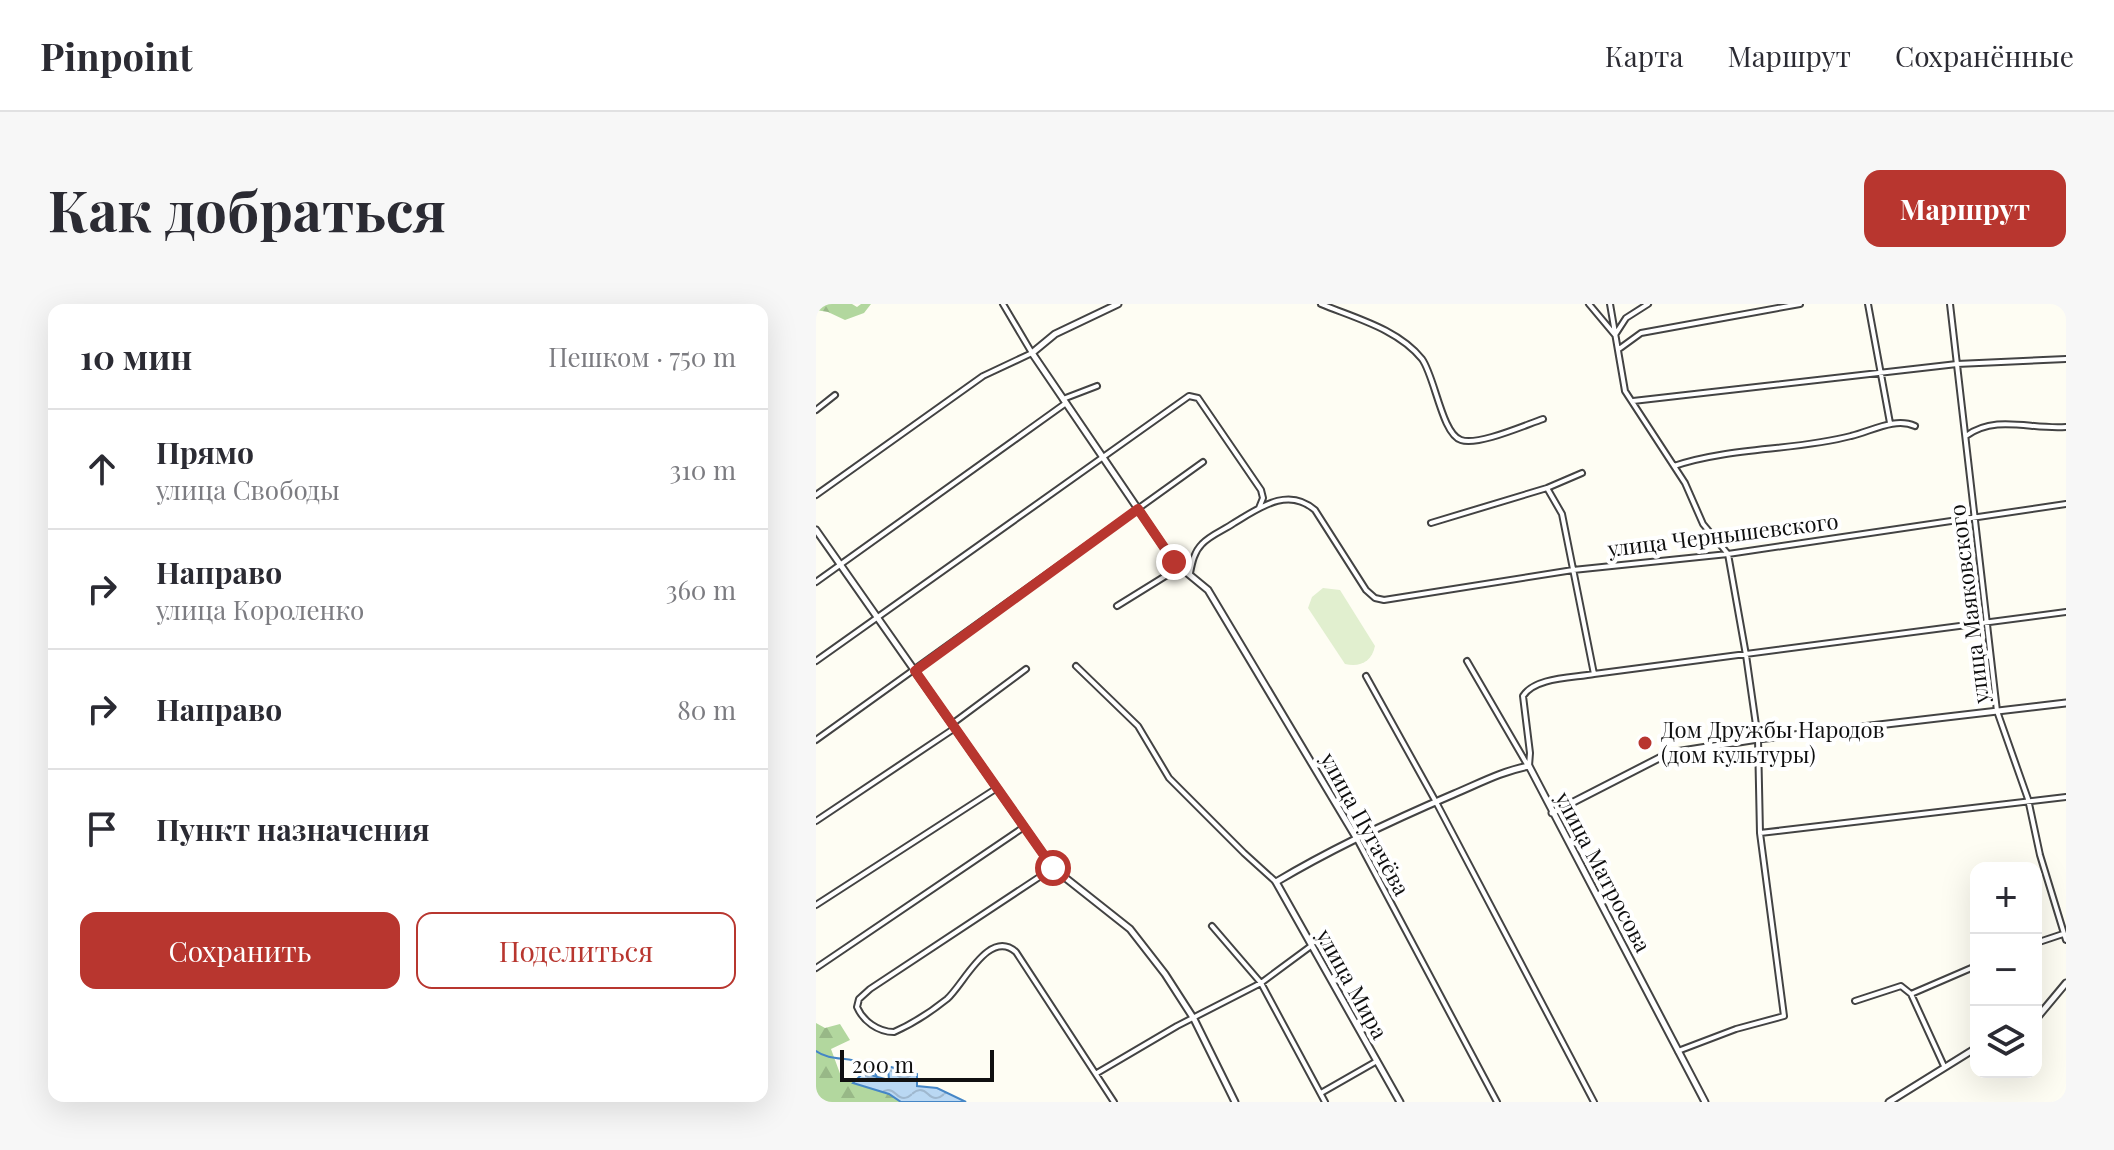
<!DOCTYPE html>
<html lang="ru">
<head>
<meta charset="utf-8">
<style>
	body { margin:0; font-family:"Playfair Display",serif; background:#f7f7f7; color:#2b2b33 }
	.controls { position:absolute; right:24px; bottom:24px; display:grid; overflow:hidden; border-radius:16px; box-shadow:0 8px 32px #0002 }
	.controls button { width:72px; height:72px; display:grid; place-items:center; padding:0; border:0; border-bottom:2px solid #e1e1e2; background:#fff; color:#2b2b33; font:40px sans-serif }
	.scale { position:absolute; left:24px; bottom:20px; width:154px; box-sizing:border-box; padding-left:8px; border:4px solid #101010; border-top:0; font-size:22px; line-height:28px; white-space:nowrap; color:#101010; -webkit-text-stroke:6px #fff; paint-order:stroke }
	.stop { position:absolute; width:24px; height:24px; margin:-18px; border:6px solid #b8362f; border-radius:50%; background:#fff }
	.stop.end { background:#b8362f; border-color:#fff; box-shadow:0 2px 8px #0008 }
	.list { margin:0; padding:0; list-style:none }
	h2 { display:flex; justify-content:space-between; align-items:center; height:104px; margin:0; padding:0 32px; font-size:34px }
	h2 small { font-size:26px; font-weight:400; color:#7c7c81 }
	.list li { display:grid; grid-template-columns:52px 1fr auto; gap:24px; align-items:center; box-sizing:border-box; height:120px; padding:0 32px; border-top:2px solid #e1e1e2 }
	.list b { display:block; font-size:30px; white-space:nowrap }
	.list p { margin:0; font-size:26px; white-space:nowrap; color:#7c7c81 }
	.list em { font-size:26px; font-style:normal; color:#7c7c81 }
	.actions { display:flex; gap:16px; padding:24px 32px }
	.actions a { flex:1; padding:18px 0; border:2px solid #b8362f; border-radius:16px; text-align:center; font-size:28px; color:#b8362f }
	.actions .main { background:#b8362f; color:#fff }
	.icon { flex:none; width:44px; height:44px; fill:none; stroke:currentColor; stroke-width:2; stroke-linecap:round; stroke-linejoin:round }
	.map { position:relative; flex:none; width:1250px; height:798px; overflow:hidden; border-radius:16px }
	header { display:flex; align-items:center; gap:48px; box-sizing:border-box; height:112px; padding:0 40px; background:#fff; border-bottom:2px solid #e1e1e2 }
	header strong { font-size:38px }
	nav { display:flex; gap:44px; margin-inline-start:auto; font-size:28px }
	.intro { display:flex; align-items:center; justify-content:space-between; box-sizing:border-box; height:192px; padding:0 48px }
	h1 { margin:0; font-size:56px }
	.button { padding:20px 36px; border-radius:16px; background:#b8362f; color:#fff; font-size:28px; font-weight:700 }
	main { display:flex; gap:48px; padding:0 48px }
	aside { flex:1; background:#fff; border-radius:16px; box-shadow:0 8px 32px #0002 }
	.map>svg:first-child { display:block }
	.forest { fill:url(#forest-firs) }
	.pitch { fill:#e1efcf }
	.water { fill:url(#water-waves); stroke:#4586c6; stroke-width:2 }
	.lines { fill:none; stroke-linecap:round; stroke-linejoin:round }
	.stream { stroke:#4586c6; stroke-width:2 }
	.minor-casing { stroke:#434343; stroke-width:8 }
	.tertiary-casing { stroke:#434343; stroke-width:9 }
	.minor { stroke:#fff; stroke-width:4 }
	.tertiary { stroke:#fff; stroke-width:5 }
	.route { stroke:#b8362f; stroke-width:10 }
	.poi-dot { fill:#b8362f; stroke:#fff; stroke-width:3 }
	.labels { text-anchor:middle; stroke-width:8; stroke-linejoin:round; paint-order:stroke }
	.street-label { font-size:22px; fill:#101010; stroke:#fff }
	.poi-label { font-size:22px; fill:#101010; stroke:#fff; text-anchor:start }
</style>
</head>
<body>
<header>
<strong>Pinpoint</strong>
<nav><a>Карта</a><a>Маршрут</a><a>Сохранённые</a></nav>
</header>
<div class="intro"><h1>Как добраться</h1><a class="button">Маршрут</a></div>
<main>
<aside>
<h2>10 мин<small>Пешком · 750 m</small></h2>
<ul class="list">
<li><svg class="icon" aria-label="ahead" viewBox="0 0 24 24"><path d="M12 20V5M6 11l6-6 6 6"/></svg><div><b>Прямо</b><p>улица Свободы</p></div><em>310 m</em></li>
<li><svg class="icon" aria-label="right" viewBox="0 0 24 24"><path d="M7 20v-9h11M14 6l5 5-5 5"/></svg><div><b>Направо</b><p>улица Короленко</p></div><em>360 m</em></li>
<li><svg class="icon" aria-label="right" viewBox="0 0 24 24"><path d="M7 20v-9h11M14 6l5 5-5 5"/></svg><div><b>Направо</b></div><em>80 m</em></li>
<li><svg class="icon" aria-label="arrive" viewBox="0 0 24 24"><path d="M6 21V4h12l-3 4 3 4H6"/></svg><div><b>Пункт назначения</b></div></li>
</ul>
<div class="actions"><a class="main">Сохранить</a><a>Поделиться</a></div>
</aside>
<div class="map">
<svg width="1250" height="798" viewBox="0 0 1250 798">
	<defs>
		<pattern id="forest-firs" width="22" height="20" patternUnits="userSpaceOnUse" patternTransform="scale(2)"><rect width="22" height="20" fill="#b2d79e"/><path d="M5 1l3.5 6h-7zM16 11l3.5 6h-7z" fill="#98b887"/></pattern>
		<pattern id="water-waves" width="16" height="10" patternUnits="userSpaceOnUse" patternTransform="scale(2)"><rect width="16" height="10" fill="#bad8f3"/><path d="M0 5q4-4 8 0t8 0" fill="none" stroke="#9fb8cf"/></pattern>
	</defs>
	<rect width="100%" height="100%" fill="#fefdf3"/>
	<path class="forest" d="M 0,0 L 36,0 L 41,3 L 45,0 L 55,0 L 48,9 L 29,16 L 12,8 L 0,6 Z
		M 0,719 L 9,724 L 24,720 L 34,736 L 15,745 L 26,775 L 73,790 L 85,798 L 0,798 Z"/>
	<path class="pitch" d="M 507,284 L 524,286 L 559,342 C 556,357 544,364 529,360 L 492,304 L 496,293 Z"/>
	<path class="water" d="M 75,763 L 101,770 L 101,782 L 121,784 L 150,798 L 85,798 L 73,790 L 37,779 L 47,769 L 73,776 L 72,764 Z"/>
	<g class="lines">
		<path class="stream" d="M 0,747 C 19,761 48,747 61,773"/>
		<g class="minor-casing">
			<path id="minor" d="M 505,0 C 539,14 582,25 606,55 C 619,73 626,130 645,136 C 662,142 709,121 727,115
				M 773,0 L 799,31 L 810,14 L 832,0
				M 794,0 L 809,87 L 869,179 L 887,220 L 912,250 L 930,351 L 942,435 L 944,529 L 968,712 L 920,725 L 862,747
				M 1052,0 L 1074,119
				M 1134,0 L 1181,407 L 1212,495 L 1224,551 L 1250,636
				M 803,45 L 825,29 L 984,0
				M 247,95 L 281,82
				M 817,97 L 1141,60 L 1250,55
				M 0,106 L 19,91
				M 1150,132 C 1180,110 1215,126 1250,123
				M 858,162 C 914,143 978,147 1035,132 C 1056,127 1079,113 1099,122
				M 731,184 L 746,210 L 778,370
				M 0,191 L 167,72 L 216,49 L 187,0
				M 615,219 L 731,184 L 766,169
				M 374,269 C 376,259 378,248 386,240 C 394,231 408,226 418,219 C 443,204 472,182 499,206 L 550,286 L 559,294 L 568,296 L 757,266 L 912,250 L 1250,200
				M 0,278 L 250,99
				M 301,302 L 364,263
				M 0,357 L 373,92 L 382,94 L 445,186 L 447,194 L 443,204
				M 651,357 L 712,462
				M 260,362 L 322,422 L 353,474 L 428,549 L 460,578
				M 550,372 L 620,498 L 778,798
				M 136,420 L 210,365
				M 0,436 L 387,158
				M 713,462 L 714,449 L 707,392 C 719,373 757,374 778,370 L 1250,308
				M 0,517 L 139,424
				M 944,529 L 1250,493
				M 541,535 L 681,798
				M 237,564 L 54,685 L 43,695 L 41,703 C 47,717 62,728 78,728 C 96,720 116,707 131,695 C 148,680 173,624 200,648 L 298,798
				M 0,601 L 181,484
				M 396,622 L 445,679 L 509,798
				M 1220,639 L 1247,630
				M 0,664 L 208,523
				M 1095,690 L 1160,662
				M 1039,697 L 1085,682 L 1095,690 L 1128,762
				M 281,769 L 361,722 L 445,679 L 495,642
				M 505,789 L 561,757"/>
		</g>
		<g class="tertiary-casing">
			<path id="tertiary" d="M 302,0 L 239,30 L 216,49 L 358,258 L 392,286 L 541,535
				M 0,226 L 237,564 L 314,625 L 349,670 L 378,715 L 419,798
				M 736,509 L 853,449 L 942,435 L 1250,399
				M 1220,715 L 1250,679
				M 584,798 L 460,578 C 517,544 577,516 638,490 C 662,480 686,467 713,462 L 889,798
				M 1073,798 L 1160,744"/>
		</g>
		<use href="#minor" class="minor"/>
		<use href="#tertiary" class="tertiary"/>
	</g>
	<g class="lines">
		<path class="route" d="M 237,564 L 99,367 L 322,205 L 358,258"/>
	</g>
	<circle class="poi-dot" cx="829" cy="439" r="8"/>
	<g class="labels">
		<g class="street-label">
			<text transform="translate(907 231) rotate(-7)" y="8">улица Чернышевского</text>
			<text transform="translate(1153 300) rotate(-97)" y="8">улица Маяковского</text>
			<text transform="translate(549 520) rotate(61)" y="8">улица Пугачёва</text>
			<text transform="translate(787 568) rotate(62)" y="8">улица Матросова</text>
			<text transform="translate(536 680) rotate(61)" y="8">улица Мира</text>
		</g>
		<g class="poi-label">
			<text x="845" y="434">Дом Дружбы Народов<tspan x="845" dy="25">(дом культуры)</tspan></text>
		</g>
	</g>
</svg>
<div class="controls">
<button>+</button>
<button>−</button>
<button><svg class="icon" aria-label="layers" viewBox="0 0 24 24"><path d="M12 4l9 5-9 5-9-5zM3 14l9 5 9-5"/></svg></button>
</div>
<div class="scale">200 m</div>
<div class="stop" style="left:237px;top:564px"></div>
<div class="stop end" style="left:358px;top:258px"></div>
</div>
</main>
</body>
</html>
